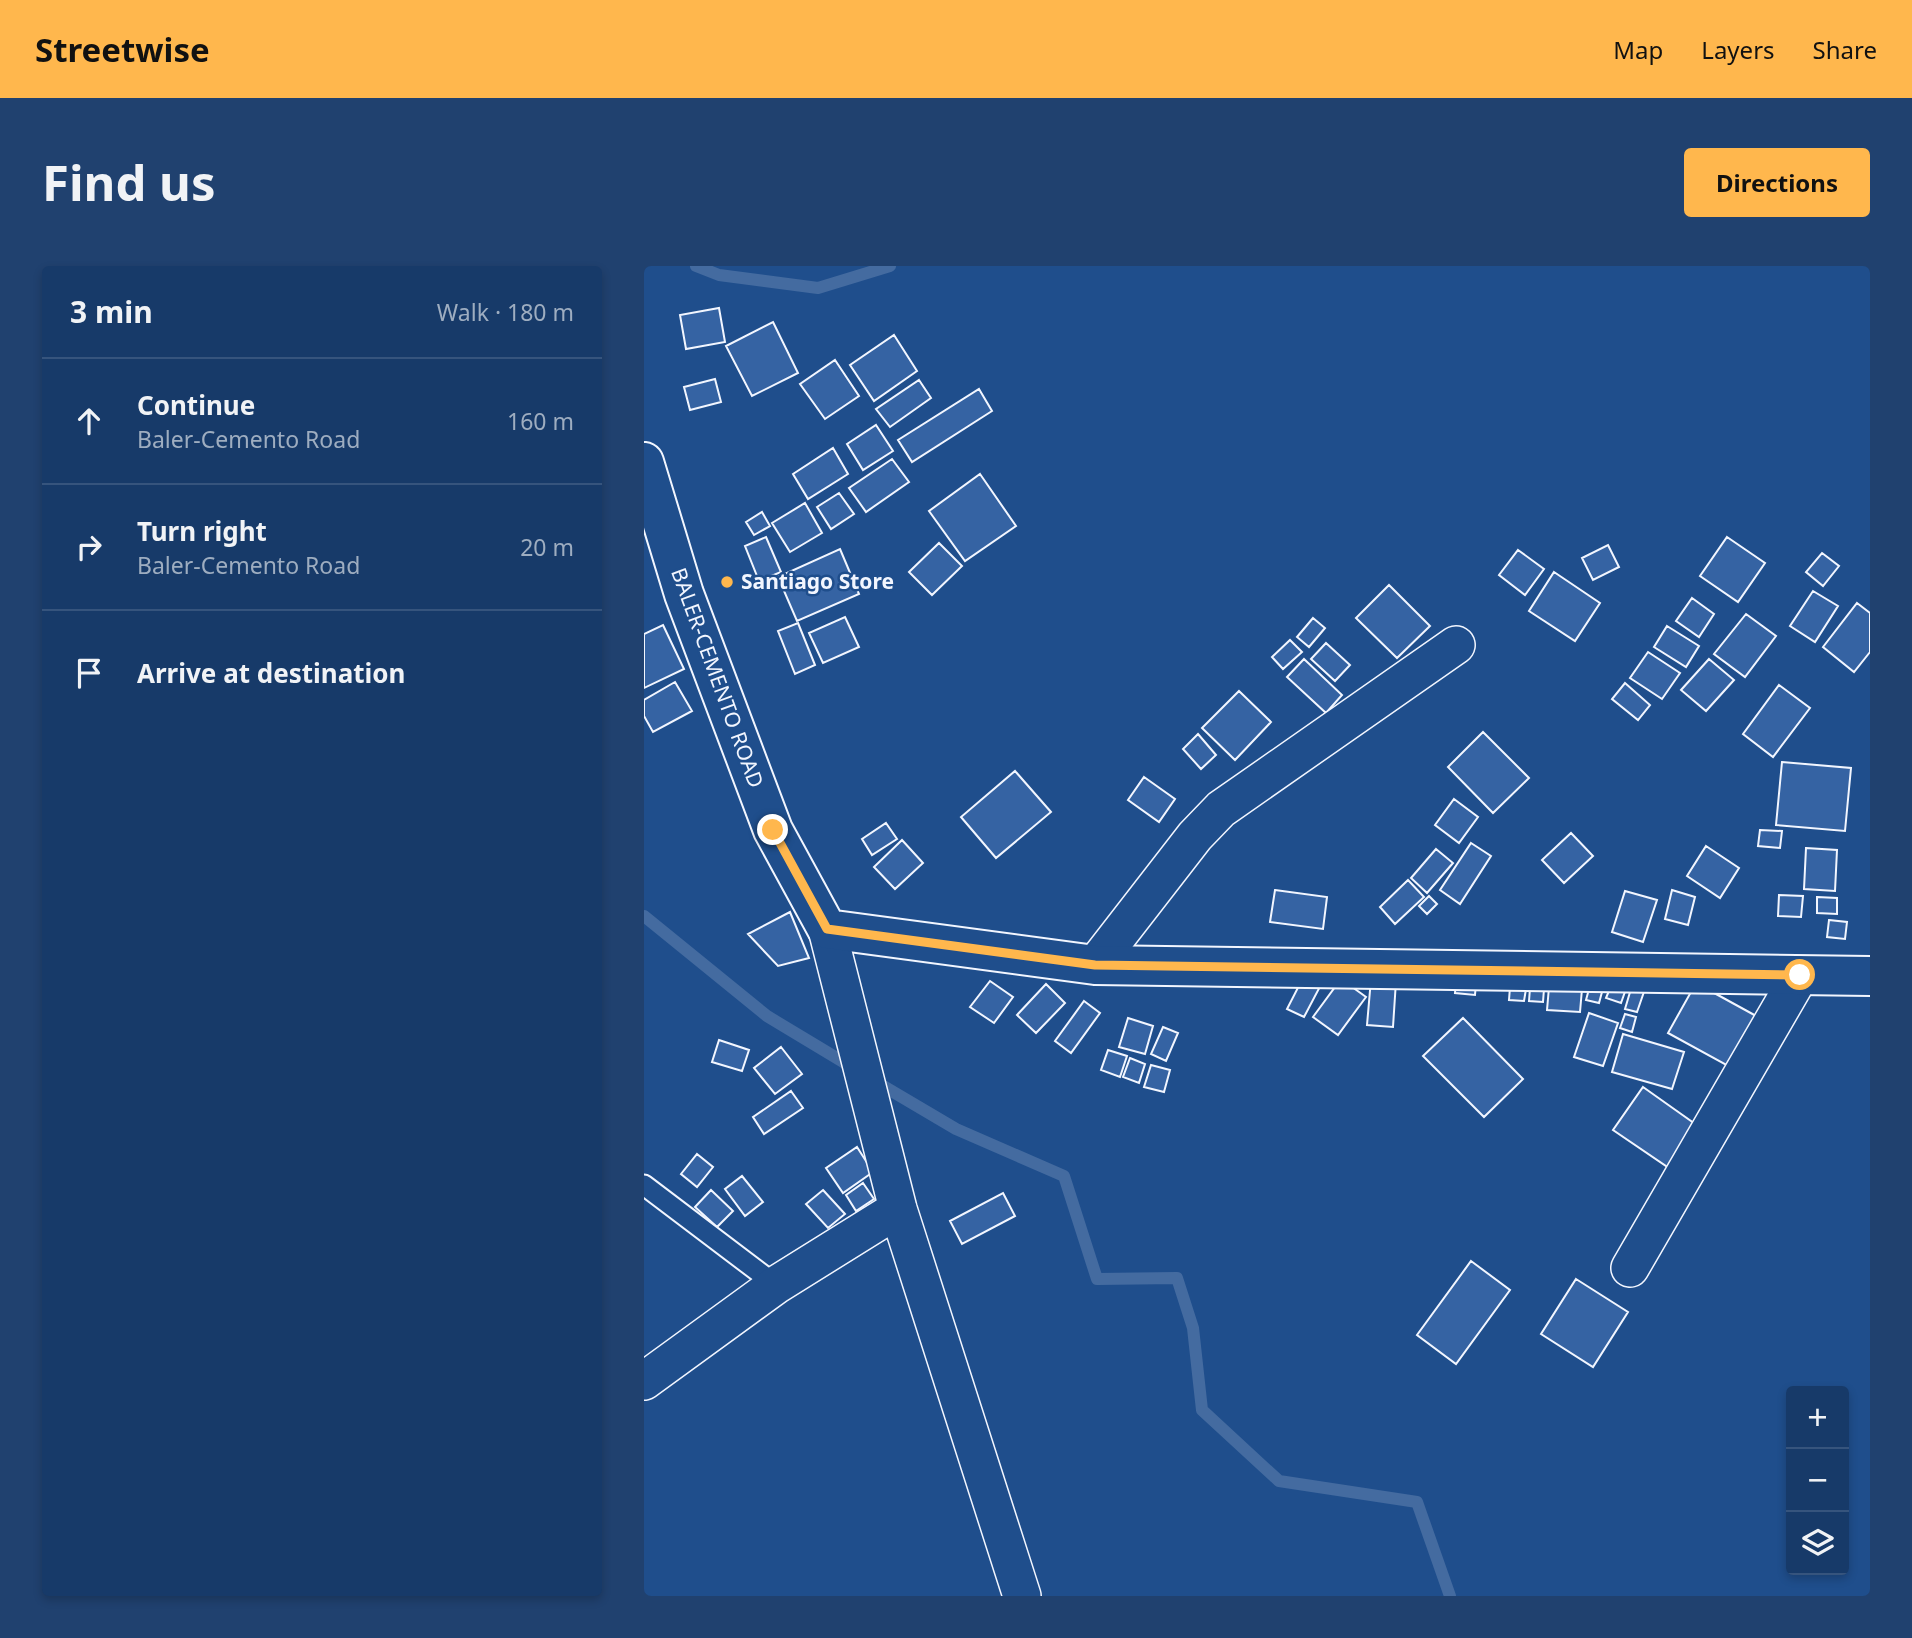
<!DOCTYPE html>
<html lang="en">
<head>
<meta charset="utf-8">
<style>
	body { margin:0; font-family:"Noto Sans",sans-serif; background:#20416f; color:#f1f3f6 }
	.controls { position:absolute; right:21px; bottom:21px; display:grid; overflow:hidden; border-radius:7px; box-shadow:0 4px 10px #0003 }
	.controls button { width:63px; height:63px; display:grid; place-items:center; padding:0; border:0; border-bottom:2px solid #36547d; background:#173a69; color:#f1f3f6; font:35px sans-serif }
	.stop { position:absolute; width:21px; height:21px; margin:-16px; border:5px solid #ffb74d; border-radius:50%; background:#fff }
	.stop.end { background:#ffb74d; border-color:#fff; box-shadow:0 2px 7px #0008 }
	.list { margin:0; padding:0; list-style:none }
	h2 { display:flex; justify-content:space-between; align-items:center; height:91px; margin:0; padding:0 28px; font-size:30px }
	h2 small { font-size:23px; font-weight:400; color:#9eadc0 }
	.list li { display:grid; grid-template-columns:46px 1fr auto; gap:21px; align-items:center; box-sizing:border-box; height:126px; padding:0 28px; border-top:2px solid #36547d }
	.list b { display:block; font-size:26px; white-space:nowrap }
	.list p { margin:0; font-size:23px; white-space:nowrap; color:#9eadc0 }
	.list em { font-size:23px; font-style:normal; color:#9eadc0 }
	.icon { flex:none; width:38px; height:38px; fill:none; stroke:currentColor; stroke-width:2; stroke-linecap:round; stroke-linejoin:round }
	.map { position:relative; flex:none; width:1226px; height:1330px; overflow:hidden; border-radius:7px }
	header { display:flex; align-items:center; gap:42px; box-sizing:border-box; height:98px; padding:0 35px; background:#ffb74d; color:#111 }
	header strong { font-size:33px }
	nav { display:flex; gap:38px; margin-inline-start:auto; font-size:24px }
	.intro { display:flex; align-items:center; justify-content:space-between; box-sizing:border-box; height:168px; padding:0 42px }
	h1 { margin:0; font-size:49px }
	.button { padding:18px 32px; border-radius:7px; background:#ffb74d; color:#111; font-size:24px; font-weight:700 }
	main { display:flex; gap:42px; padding:0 42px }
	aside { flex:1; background:#173a69; border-radius:7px; box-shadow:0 4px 10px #0003 }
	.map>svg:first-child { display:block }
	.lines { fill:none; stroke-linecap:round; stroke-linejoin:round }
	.stream { stroke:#446ba0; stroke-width:12 }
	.building { fill:#3563a3; stroke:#f2f6ff; stroke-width:2 }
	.service-casing { stroke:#f2f6ff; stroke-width:23 }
	.minor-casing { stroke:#f2f6ff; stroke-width:40 }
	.tertiary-casing { stroke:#f2f6ff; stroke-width:42 }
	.service { stroke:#1f4e8c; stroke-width:19 }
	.minor { stroke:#1f4e8c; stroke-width:37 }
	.tertiary { stroke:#1f4e8c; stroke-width:38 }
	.route { stroke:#ffb74d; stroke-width:9 }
	.poi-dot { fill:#ffb74d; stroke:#1f4e8c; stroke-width:2.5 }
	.labels { text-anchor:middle; stroke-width:5; stroke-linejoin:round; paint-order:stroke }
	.poi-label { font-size:21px; font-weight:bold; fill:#f2f6ff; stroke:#1f4e8c; text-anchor:start }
	.street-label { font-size:21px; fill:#f2f6ff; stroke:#1f4e8c }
</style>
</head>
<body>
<header>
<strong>Streetwise</strong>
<nav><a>Map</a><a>Layers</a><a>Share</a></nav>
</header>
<div class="intro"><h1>Find us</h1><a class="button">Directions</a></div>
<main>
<aside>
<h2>3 min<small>Walk · 180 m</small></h2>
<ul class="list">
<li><svg class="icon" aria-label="ahead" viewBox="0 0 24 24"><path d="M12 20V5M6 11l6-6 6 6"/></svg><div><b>Continue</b><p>Baler-Cemento Road</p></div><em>160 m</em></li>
<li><svg class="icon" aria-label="right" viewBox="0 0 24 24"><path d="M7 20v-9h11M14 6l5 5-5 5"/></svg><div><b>Turn right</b><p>Baler-Cemento Road</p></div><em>20 m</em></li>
<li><svg class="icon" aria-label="arrive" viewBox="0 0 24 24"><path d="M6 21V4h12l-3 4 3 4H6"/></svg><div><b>Arrive at destination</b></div></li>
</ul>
</aside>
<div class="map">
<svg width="1226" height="1330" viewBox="0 0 1226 1330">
	<rect width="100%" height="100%" fill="#1f4e8c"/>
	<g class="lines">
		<path class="stream" d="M 52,0 L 75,9 L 174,22 L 246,0
			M 0,650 L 123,750 L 211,803
			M 229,814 L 312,863 L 420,910 L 453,1013 L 533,1012 L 549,1062 L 558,1144 L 635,1215 L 773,1236 L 806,1330"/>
	</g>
	<path class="building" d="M 75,42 L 81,76 L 42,83 L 36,49 Z
		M 129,56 L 154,107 L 108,130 L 82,80 Z
		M 250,69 L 273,105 L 230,135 L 206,99 Z
		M 191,94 L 215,130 L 181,153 L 156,118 Z
		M 71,113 L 77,136 L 46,144 L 40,121 Z
		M 275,114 L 287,132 L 246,161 L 232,143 Z
		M 335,123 L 348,145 L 268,196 L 254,174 Z
		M 232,159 L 249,185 L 219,204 L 203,178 Z
		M 189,182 L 204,208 L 164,233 L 149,208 Z
		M 248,193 L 265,216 L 222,246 L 205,222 Z
		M 336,208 L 372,260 L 321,295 L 285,245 Z
		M 195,227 L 210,248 L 187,263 L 173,241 Z
		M 161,237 L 178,267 L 146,286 L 128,257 Z
		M 118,246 L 126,260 L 110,269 L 102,256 Z
		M 122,271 L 137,306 L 115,315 L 101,280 Z
		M 1083,271 L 1121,297 L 1094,336 L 1056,310 Z
		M 295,277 L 318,300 L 288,329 L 265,306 Z
		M 964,279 L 975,301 L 949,314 L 938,292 Z
		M 196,283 L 215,328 L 153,355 L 134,311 Z
		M 874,284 L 900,303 L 881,329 L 855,309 Z
		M 1178,287 L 1195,300 L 1179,320 L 1162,306 Z
		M 910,306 L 956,337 L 931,375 L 885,345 Z
		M 745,319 L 786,360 L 753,392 L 712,352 Z
		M 1169,325 L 1194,340 L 1171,376 L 1146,360 Z
		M 1048,332 L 1070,348 L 1055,371 L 1032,355 Z
		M 1213,337 L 1226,347 L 1226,386 L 1210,406 L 1179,381 Z
		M 1102,348 L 1132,370 L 1101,411 L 1070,388 Z
		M 201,351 L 215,381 L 179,397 L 165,367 Z
		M 669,352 L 681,362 L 665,381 L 653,371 Z
		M 154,357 L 171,399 L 151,408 L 134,365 Z
		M 19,359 L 40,403 L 0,422 L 0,368 Z
		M 1023,360 L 1055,380 L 1042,401 L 1010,381 Z
		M 646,374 L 658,386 L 639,403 L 628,391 Z
		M 682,377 L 706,399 L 691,415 L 667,393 Z
		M 1004,386 L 1036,407 L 1018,433 L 986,412 Z
		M 660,393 L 698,429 L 682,447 L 643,411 Z
		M 1065,393 L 1090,414 L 1062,445 L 1037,424 Z
		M 31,416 L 48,445 L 9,466 L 0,450 L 0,434 Z
		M 981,417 L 1006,439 L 994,454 L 968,433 Z
		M 1135,419 L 1166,442 L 1129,491 L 1099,468 Z
		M 595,425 L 627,456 L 591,494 L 558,462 Z
		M 839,466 L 885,512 L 849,547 L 804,501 Z
		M 554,468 L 572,489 L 557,503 L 539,483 Z
		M 1138,496 L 1207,502 L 1201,565 L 1132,559 Z
		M 371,505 L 407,546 L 352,592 L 317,551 Z
		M 500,511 L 531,533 L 515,556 L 484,534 Z
		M 810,533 L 834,551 L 815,577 L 791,559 Z
		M 242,557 L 253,573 L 228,589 L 218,573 Z
		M 1116,564 L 1138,565 L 1136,582 L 1114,580 Z
		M 927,567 L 949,590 L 920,617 L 898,594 Z
		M 258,574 L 279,597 L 251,623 L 230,601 Z
		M 827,577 L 847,590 L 816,638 L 796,624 Z
		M 1062,580 L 1095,602 L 1076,632 L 1043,610 Z
		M 1162,582 L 1193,584 L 1191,625 L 1160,623 Z
		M 792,583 L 809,597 L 783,627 L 767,612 Z
		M 764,614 L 780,631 L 751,658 L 736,641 Z
		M 631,624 L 683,631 L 679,663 L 626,656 Z
		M 1028,624 L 1051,631 L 1044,659 L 1021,653 Z
		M 981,625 L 1013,634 L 999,676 L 968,666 Z
		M 1135,629 L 1159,630 L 1157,651 L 1134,650 Z
		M 785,630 L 793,638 L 783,648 L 775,640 Z
		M 1173,631 L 1193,632 L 1193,648 L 1173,647 Z
		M 146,646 L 165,692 L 134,700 L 104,668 Z
		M 1185,654 L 1203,656 L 1201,673 L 1183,671 Z
		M 663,704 L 680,713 L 660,751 L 643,743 Z
		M 948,712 L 961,715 L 955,737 L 942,734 Z
		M 697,713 L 722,731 L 694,769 L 669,751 Z
		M 727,713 L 752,715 L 749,761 L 723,759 Z
		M 346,715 L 369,731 L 350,757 L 326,741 Z
		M 812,715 L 832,717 L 831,729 L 811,727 Z
		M 969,715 L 983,720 L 977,737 L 962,732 Z
		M 989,716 L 1002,720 L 993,746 L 981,743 Z
		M 1052,717 L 1114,751 L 1086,801 L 1024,767 Z
		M 402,718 L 421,737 L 392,767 L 373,749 Z
		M 866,721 L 882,723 L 880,735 L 865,734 Z
		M 905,721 L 938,723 L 936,746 L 903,744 Z
		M 886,722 L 900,723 L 899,736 L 885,735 Z
		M 440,735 L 456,747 L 427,787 L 411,775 Z
		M 945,747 L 974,757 L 959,800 L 930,791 Z
		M 981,748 L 992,751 L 988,766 L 976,762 Z
		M 484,752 L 509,760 L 501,788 L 475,781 Z
		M 819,752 L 879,813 L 840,851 L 779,790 Z
		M 519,761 L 534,767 L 522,795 L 507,788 Z
		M 979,768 L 1040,786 L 1028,823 L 968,806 Z
		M 75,774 L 105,784 L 98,805 L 68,796 Z
		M 137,781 L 158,808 L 131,828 L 110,802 Z
		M 464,784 L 483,790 L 476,811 L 457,804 Z
		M 486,792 L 501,798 L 495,817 L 479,811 Z
		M 507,799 L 526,804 L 520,826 L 500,821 Z
		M 999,821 L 1054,860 L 1025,902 L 969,864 Z
		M 147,825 L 159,842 L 120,868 L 109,851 Z
		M 213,881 L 229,906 L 199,927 L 182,902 Z
		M 53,888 L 69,901 L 53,921 L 37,908 Z
		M 98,910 L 119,936 L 101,950 L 81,923 Z
		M 219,917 L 230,933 L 212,945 L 202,929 Z
		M 67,924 L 89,945 L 73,961 L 51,941 Z
		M 179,924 L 201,948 L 184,962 L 162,938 Z
		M 359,927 L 371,950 L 318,978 L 306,955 Z
		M 827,995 L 866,1024 L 812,1098 L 773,1069 Z
		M 932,1013 L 984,1046 L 949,1101 L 897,1068 Z"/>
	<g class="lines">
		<g class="service-casing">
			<path id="service" d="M 0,919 L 132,1019"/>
		</g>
		<g class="minor-casing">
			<path id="minor" d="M 183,663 L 254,943 L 378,1330
				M 451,699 L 551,570 L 577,543 L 812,379
				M 986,1002 L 1156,709
				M 0,1115 L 132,1019 L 254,943"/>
		</g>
		<g class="tertiary-casing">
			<path id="tertiary" d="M 0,196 L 40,328 L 129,564 L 183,663 L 451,699 L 1226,710"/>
		</g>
		<use href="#service" class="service"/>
		<use href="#minor" class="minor"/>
		<use href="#tertiary" class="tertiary"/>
	</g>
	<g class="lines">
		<path class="route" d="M 129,564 L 183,663 L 451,699 L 1156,709"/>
	</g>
	<circle class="poi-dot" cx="83" cy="316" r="7"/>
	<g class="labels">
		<g class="poi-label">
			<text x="97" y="323">Santiago Store</text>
		</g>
		<g class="street-label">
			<text transform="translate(73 412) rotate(70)" y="7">BALER-CEMENTO ROAD</text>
		</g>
	</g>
</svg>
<div class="controls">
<button>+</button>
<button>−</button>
<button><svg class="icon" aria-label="layers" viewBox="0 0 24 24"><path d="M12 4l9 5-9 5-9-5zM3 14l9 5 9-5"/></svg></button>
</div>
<div class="stop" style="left:1156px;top:709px"></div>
<div class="stop end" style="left:129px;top:564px"></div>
</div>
</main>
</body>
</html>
